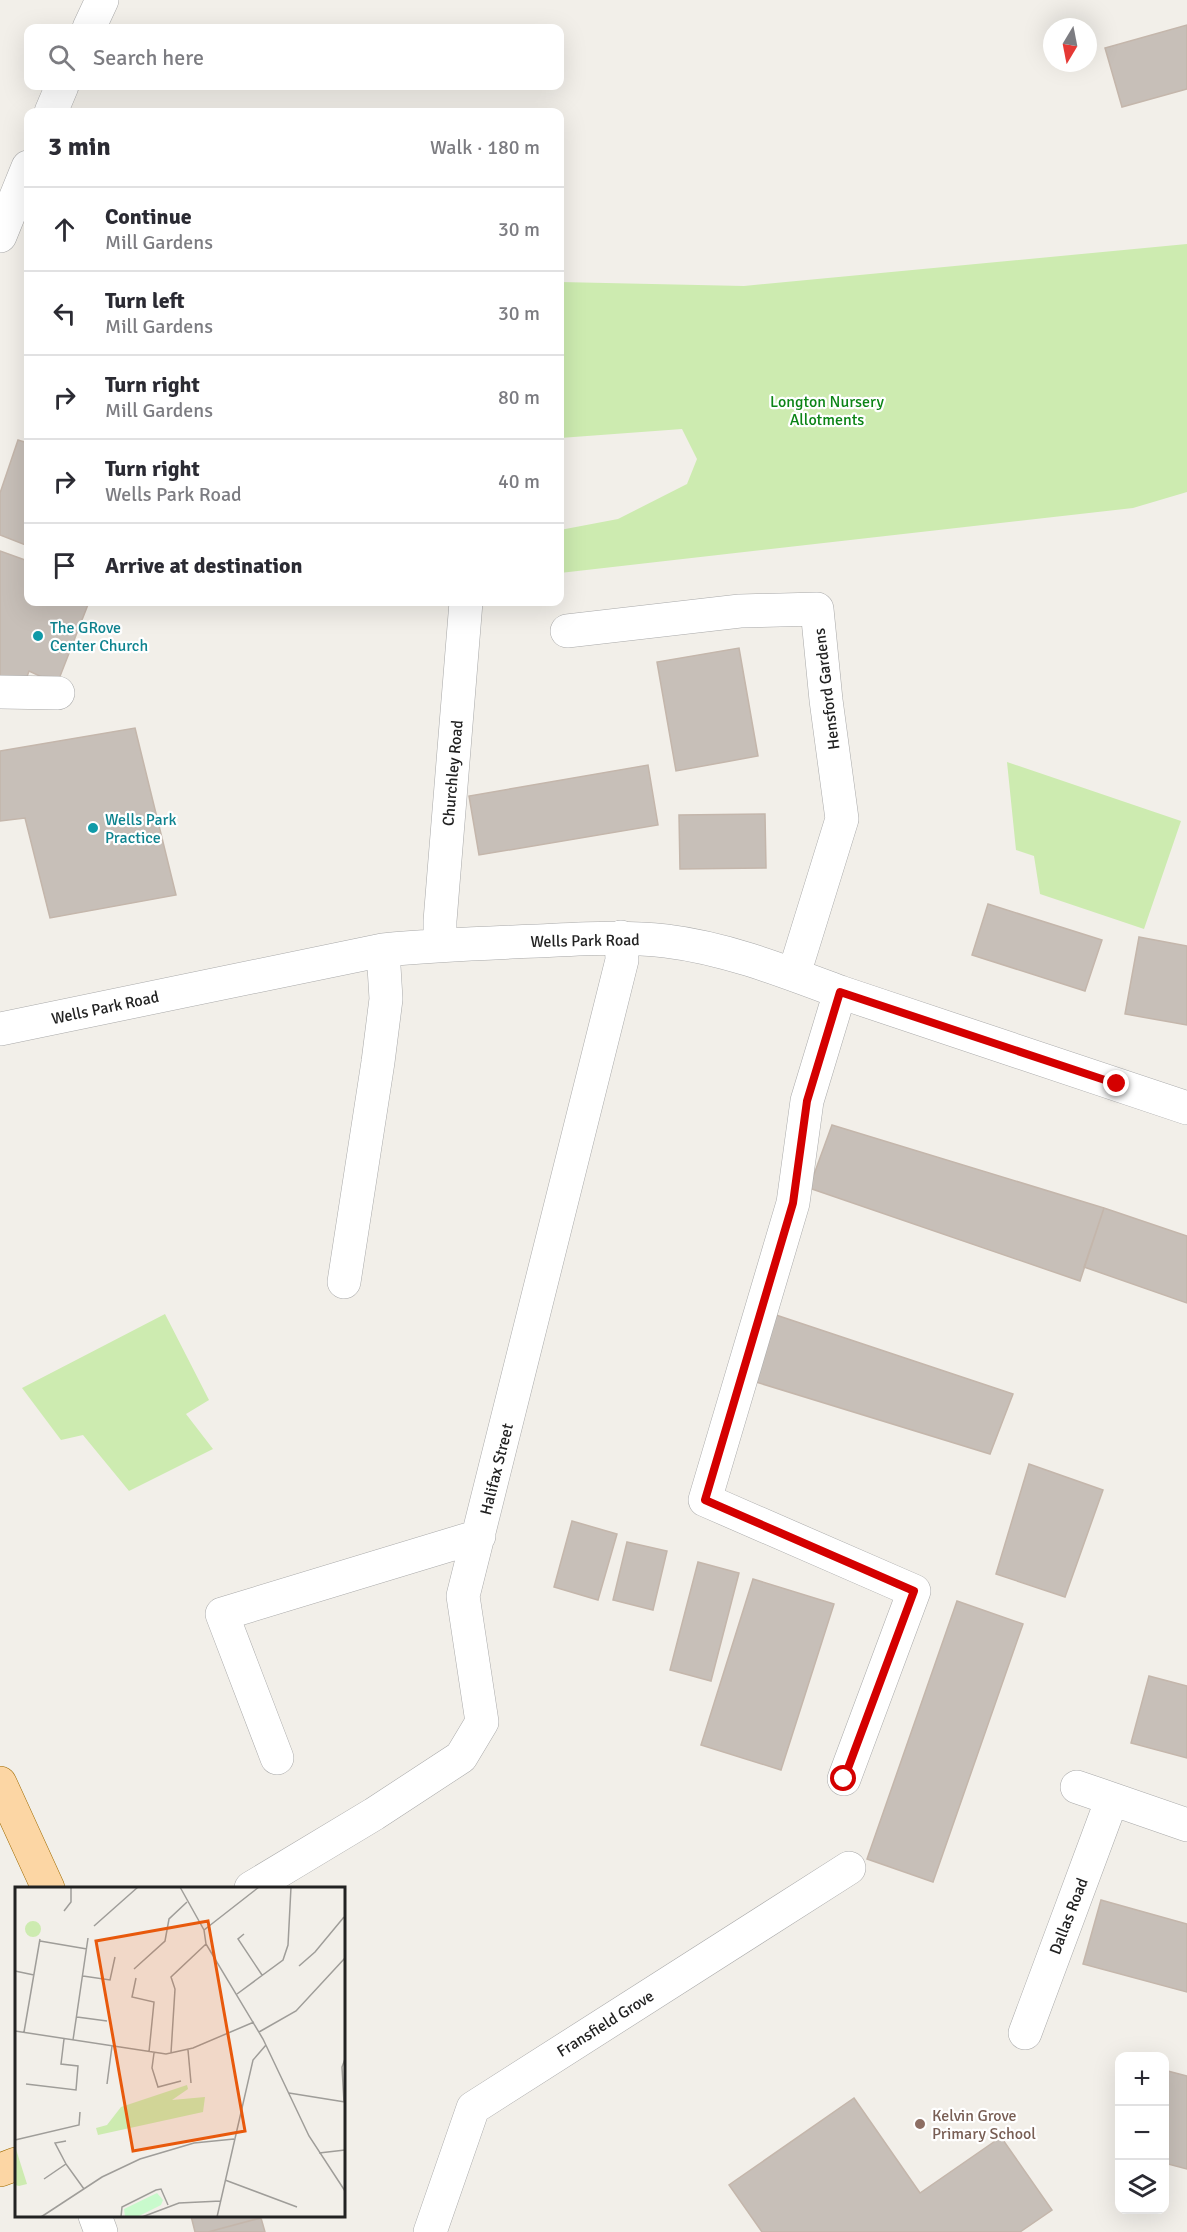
<!DOCTYPE html>
<html lang="en">
<head>
<meta charset="utf-8">
<style>
	body { margin:0; font-family:Signika,sans-serif; background:#f7f7f7; color:#2b2b33 }
	.controls { position:absolute; right:18px; bottom:18px; display:grid; overflow:hidden; border-radius:12px; box-shadow:0 6px 24px #0002 }
	.controls button { width:54px; height:54px; display:grid; place-items:center; padding:0; border:0; border-bottom:2px solid #e1e1e2; background:#fff; color:#2b2b33; font:30px sans-serif }
	.compass { position:absolute; left:1043px; top:18px; width:54px; height:54px; border-radius:50%; background:#fff; box-shadow:0 6px 24px #0002; rotate:190deg }
	.stop { position:absolute; width:18px; height:18px; margin:-14px; border:4px solid #d40000; border-radius:50%; background:#fff }
	.stop.end { background:#d40000; border-color:#fff; box-shadow:0 2px 6px #0008 }
	.list { margin:0; padding:0; list-style:none }
	h2 { display:flex; justify-content:space-between; align-items:center; height:78px; margin:0; padding:0 24px; font-size:26px }
	h2 small { font-size:20px; font-weight:400; color:#7c7c81 }
	.list li { display:grid; grid-template-columns:39px 1fr auto; gap:18px; align-items:center; box-sizing:border-box; height:84px; padding:0 24px; border-top:2px solid #e1e1e2 }
	.list b { display:block; font-size:22px; white-space:nowrap }
	.list p { margin:0; font-size:20px; white-space:nowrap; color:#7c7c81 }
	.list em { font-size:20px; font-style:normal; color:#7c7c81 }
	.icon { flex:none; width:33px; height:33px; fill:none; stroke:currentColor; stroke-width:2; stroke-linecap:round; stroke-linejoin:round }
	.map { position:relative; flex:none; width:1187px; height:2232px; overflow:hidden }
	.search { position:absolute; background:#fff; box-shadow:0 6px 24px #0002; left:24px; top:24px; width:540px; height:66px; display:flex; align-items:center; gap:15px; box-sizing:border-box; padding:0 21px; border-radius:12px; color:#7c7c81; font-size:22px }
	.panel { position:absolute; background:#fff; box-shadow:0 6px 24px #0002; left:24px; top:108px; width:540px; height:498px; border-radius:12px }
	.map>svg:first-child { display:block }
	.grass { fill:#cdebb0 }
	.building { fill:#c7bfb8; stroke:#c4b6ab; stroke-width:1.5 }
	.lines { fill:none; stroke-linecap:round; stroke-linejoin:round }
	.minor-casing { stroke:#a9a9a9; stroke-width:34 }
	.major-casing { stroke:#a06b00; stroke-width:34 }
	.minor { stroke:#fff; stroke-width:33 }
	.major { stroke:#fcd6a4; stroke-width:33 }
	.route { stroke:#d40000; stroke-width:8 }
	.culture-dot { fill:#0f9aa8; stroke:#fff; stroke-width:2 }
	.education-dot { fill:#8d6e63; stroke:#fff; stroke-width:2 }
	.labels { text-anchor:middle; stroke-width:4.5; stroke-linejoin:round; paint-order:stroke }
	.park-label { font-size:16px; fill:#0c8416; stroke:#fff }
	.culture-label { font-size:16px; fill:#0d838f; stroke:#fff; text-anchor:start }
	.street-label { font-size:16px; fill:#222; stroke:#fff }
	.education-label { font-size:16px; fill:#785e54; stroke:#fff; text-anchor:start }
	.inset-road { fill:none; stroke:#9f9d99; stroke-width:1.5 }
	.view { fill:#e8590c; fill-opacity:0.15; stroke:#e8590c; stroke-width:3 }
	.inset-edge { fill:none; stroke:#222; stroke-width:3 }
</style>
</head>
<body>
<div class="map">
<svg width="1187" height="2232" viewBox="0 0 1187 2232">
	<rect width="100%" height="100%" fill="#f2efe9"/>
	<path class="grass" d="M 1187,244 L 1187,492 L 1133,508 L 560,573 L 560,530 L 618,519 L 687,484 L 697,459 L 682,429 L 560,438 L 560,282 L 744,286 Z
		M 1007,762 L 1181,821 L 1144,929 L 1040,894 L 1034,856 L 1016,850 Z
		M 165,1314 L 209,1400 L 186,1414 L 213,1449 L 129,1491 L 83,1435 L 61,1440 L 22,1388 Z"/>
	<path class="building" d="M 1187,25 L 1187,89 L 1122,107 L 1105,48 Z
		M 18,440 L 28,443 L 28,546 L 0,535 L 0,493 Z
		M 0,551 L 28,561 L 28,602 L 89,602 L 57,684 L 29,671 L 23,688 L 0,677 Z
		M 739,648 L 758,756 L 676,771 L 657,662 Z
		M 135,728 L 176,895 L 50,918 L 25,818 L 0,821 L 0,751 Z
		M 648,765 L 658,825 L 479,855 L 469,796 Z
		M 765,814 L 766,868 L 680,869 L 679,815 Z
		M 988,904 L 1102,940 L 1085,991 L 972,955 Z
		M 1139,937 L 1187,946 L 1187,1025 L 1125,1014 Z
		M 832,1125 L 1104,1208 L 1080,1281 L 809,1188 Z
		M 1104,1208 L 1187,1236 L 1187,1303 L 1084,1267 Z
		M 773,1314 L 1013,1394 L 990,1454 L 756,1382 Z
		M 1029,1464 L 1103,1490 L 1065,1597 L 996,1574 Z
		M 572,1521 L 617,1534 L 598,1600 L 554,1587 Z
		M 627,1542 L 667,1551 L 653,1610 L 613,1600 Z
		M 698,1562 L 739,1573 L 711,1681 L 670,1670 Z
		M 753,1579 L 834,1604 L 781,1770 L 701,1745 Z
		M 957,1601 L 1023,1624 L 933,1882 L 867,1859 Z
		M 1149,1676 L 1187,1686 L 1187,1758 L 1131,1743 Z
		M 1101,1900 L 1187,1924 L 1187,1992 L 1083,1964 Z
		M 1164,2070 L 1187,2076 L 1187,2169 L 1164,2163 Z
		M 854,2098 L 920,2193 L 1001,2137 L 1052,2210 L 1020,2232 L 762,2232 L 729,2185 Z
		M 191,2216 L 264,2216 L 264,2217 L 208,2232 L 195,2232 Z
		M 261,2218 L 265,2232 L 208,2232 Z"/>
	<g class="lines">
		<g class="minor-casing">
			<path id="minor" d="M 89,28 L 102,0
				M 51,112 L 62,86
				M 0,236 L 28,167
				M 567,631 L 740,611 L 817,609 L 826,700 L 842,819 L 794,974
				M 0,692 L 58,693
				M 440,945 L 440,921 L 466,602
				M 840,992 L 807,1101 L 793,1203 L 705,1500 L 914,1591 L 844,1779
				M 0,1029 L 383,950 C 435,945 486,943 538,941 C 581,939 623,936 666,941 C 725,948 784,971 840,992 L 1187,1108
				M 344,1282 L 378,1062 L 386,999 L 383,950
				M 277,1758 L 222,1614 L 479,1536
				M 1077,1787 L 1112,1799
				M 251,1888 L 374,1814 L 461,1757 L 482,1722 L 463,1596 L 622,960 L 621,937
				M 1025,2033 L 1112,1799 L 1187,1825
				M 95,2216 L 101,2232
				M 430,2232 L 473,2108 L 849,1868"/>
		</g>
		<g class="major-casing">
			<path id="major" d="M 0,1783 L 48,1888
				M 0,2170 L 16,2164"/>
		</g>
		<use href="#minor" class="minor"/>
		<use href="#major" class="major"/>
	</g>
	<g class="lines">
		<path class="route" d="M 844,1779 L 914,1591 L 705,1500 L 793,1203 L 807,1101 L 840,992 L 1117,1084"/>
	</g>
	<g class="culture-dot">
		<circle cx="38" cy="636" r="6"/>
		<circle cx="93" cy="828" r="6"/>
	</g>
	<circle class="education-dot" cx="920" cy="2124" r="6"/>
	<g class="labels">
		<g class="park-label">
			<text x="827" y="407">Longton Nursery<tspan x="827" dy="18">Allotments</tspan></text>
		</g>
		<g class="culture-label">
			<text x="50" y="633">The GRove<tspan x="50" dy="18">Center Church</tspan></text>
			<text x="105" y="825">Wells Park<tspan x="105" dy="18">Practice</tspan></text>
		</g>
		<g class="street-label">
			<text transform="translate(826 689) rotate(-97)" y="6">Hensford Gardens</text>
			<text transform="translate(452 773) rotate(-85)" y="6">Churchley Road</text>
			<text transform="translate(585 940) rotate(-1)" y="6">Wells Park Road</text>
			<text transform="translate(105 1007) rotate(-12)" y="6">Wells Park Road</text>
			<text transform="translate(496 1469) rotate(-76)" y="6">Halifax Street</text>
			<text transform="translate(1068 1916) rotate(-69)" y="6">Dallas Road</text>
			<text transform="translate(605 2023) rotate(-32)" y="6">Fransfield Grove</text>
		</g>
		<g class="education-label">
			<text x="932" y="2121">Kelvin Grove<tspan x="932" dy="18">Primary School</tspan></text>
		</g>
	</g>
	<g transform="translate(15 1887)">
		<rect width="330" height="330" fill="#f2efe9"/>
		<path d="M10 42a8 8 0 1 1 16 0a8 8 0 1 1-16 0ZM 172,198 L 173,202 L 157,213 L 190,210 L 188,225 L 83,248 L 81,241 L 92,238 L 106,220 ZM 0,259 L 12,297 L 4,299 L 0,298 Z" fill="#cdebb0"/>
		<path d="M 142,306 L 148,313 L 146,318 L 122,330 L 110,330 L 109,322 Z" fill="#c8facc"/>
		<path class="inset-road" d="M 165,0 L 189,43M 244,0 L 189,43 L 191,57 L 248,152 L 294,249 L 330,304M 49,24 L 56,15 L 56,1M 79,39 L 123,0M 229,47 L 223,52 L 247,88M 25,54 L 72,62M 284,79 L 300,65 L 329,30M 119,82 L 150,54 L 154,32 L 172,15M 0,84 L 19,88M 68,89 L 95,93 L 100,70M 121,91 L 117,110 L 139,115 L 134,165M 222,107 L 268,73 L 273,58 L 276,0M 62,130 L 92,134M 0,144 L 151,167 L 178,161 L 239,135M 9,145 L 25,52M 244,145 L 281,124 L 330,71M 58,153 L 73,51M 173,163 L 176,196M 139,166 L 137,181 L 143,200 L 166,194M 156,166 L 160,102 L 156,90 L 191,57M 11,197 L 61,203 L 63,179 L 46,177 L 49,152M 92,197 L 97,159M 274,206 L 330,215M 329,215 L 327,180 L 330,172M 0,253 L 64,238 L 65,225M 51,254 L 40,256 L 51,277M 304,266 L 330,263M 29,292 L 51,277 L 69,302M 210,293 L 282,320M 26,330 L 87,290 L 125,272 L 179,256 L 219,252M 106,330 L 107,320 L 141,303 L 146,302 L 153,318M 127,330 L 164,316 L 206,314M 202,330 L 238,173 L 251,158"/>
		<path class="view" d="M 193,34 L 230,244 L 118,264 L 81,54 Z"/>
		<rect width="330" height="330" class="inset-edge"/>
	</g>
</svg>
<div class="controls">
<button>+</button>
<button>−</button>
<button><svg class="icon" aria-label="layers" viewBox="0 0 24 24"><path d="M12 4l9 5-9 5-9-5zM3 14l9 5 9-5"/></svg></button>
</div>
<svg class="compass" viewBox="-18 -18 36 36"><path d="M0-13l5 13h-10z" fill="#e53935"/><path d="M0 13l5-13h-10z" fill="#7c7c81"/></svg>
<div class="stop" style="left:844px;top:1779px"></div>
<div class="stop end" style="left:1117px;top:1084px"></div>
<div class="search"><svg class="icon" aria-label="search" viewBox="0 0 24 24"><circle cx="10" cy="10" r="6"/><path d="M15 15l6 6"/></svg>Search here</div>
<section class="panel">
<h2>3 min<small>Walk · 180 m</small></h2>
<ul class="list">
<li><svg class="icon" aria-label="ahead" viewBox="0 0 24 24"><path d="M12 20V5M6 11l6-6 6 6"/></svg><div><b>Continue</b><p>Mill Gardens</p></div><em>30 m</em></li>
<li><svg class="icon" aria-label="left" viewBox="0 0 24 24"><path d="M17 20v-9H6M10 6l-5 5 5 5"/></svg><div><b>Turn left</b><p>Mill Gardens</p></div><em>30 m</em></li>
<li><svg class="icon" aria-label="right" viewBox="0 0 24 24"><path d="M7 20v-9h11M14 6l5 5-5 5"/></svg><div><b>Turn right</b><p>Mill Gardens</p></div><em>80 m</em></li>
<li><svg class="icon" aria-label="right" viewBox="0 0 24 24"><path d="M7 20v-9h11M14 6l5 5-5 5"/></svg><div><b>Turn right</b><p>Wells Park Road</p></div><em>40 m</em></li>
<li><svg class="icon" aria-label="arrive" viewBox="0 0 24 24"><path d="M6 21V4h12l-3 4 3 4H6"/></svg><div><b>Arrive at destination</b></div></li>
</ul>
</section>
</div>
</body>
</html>
